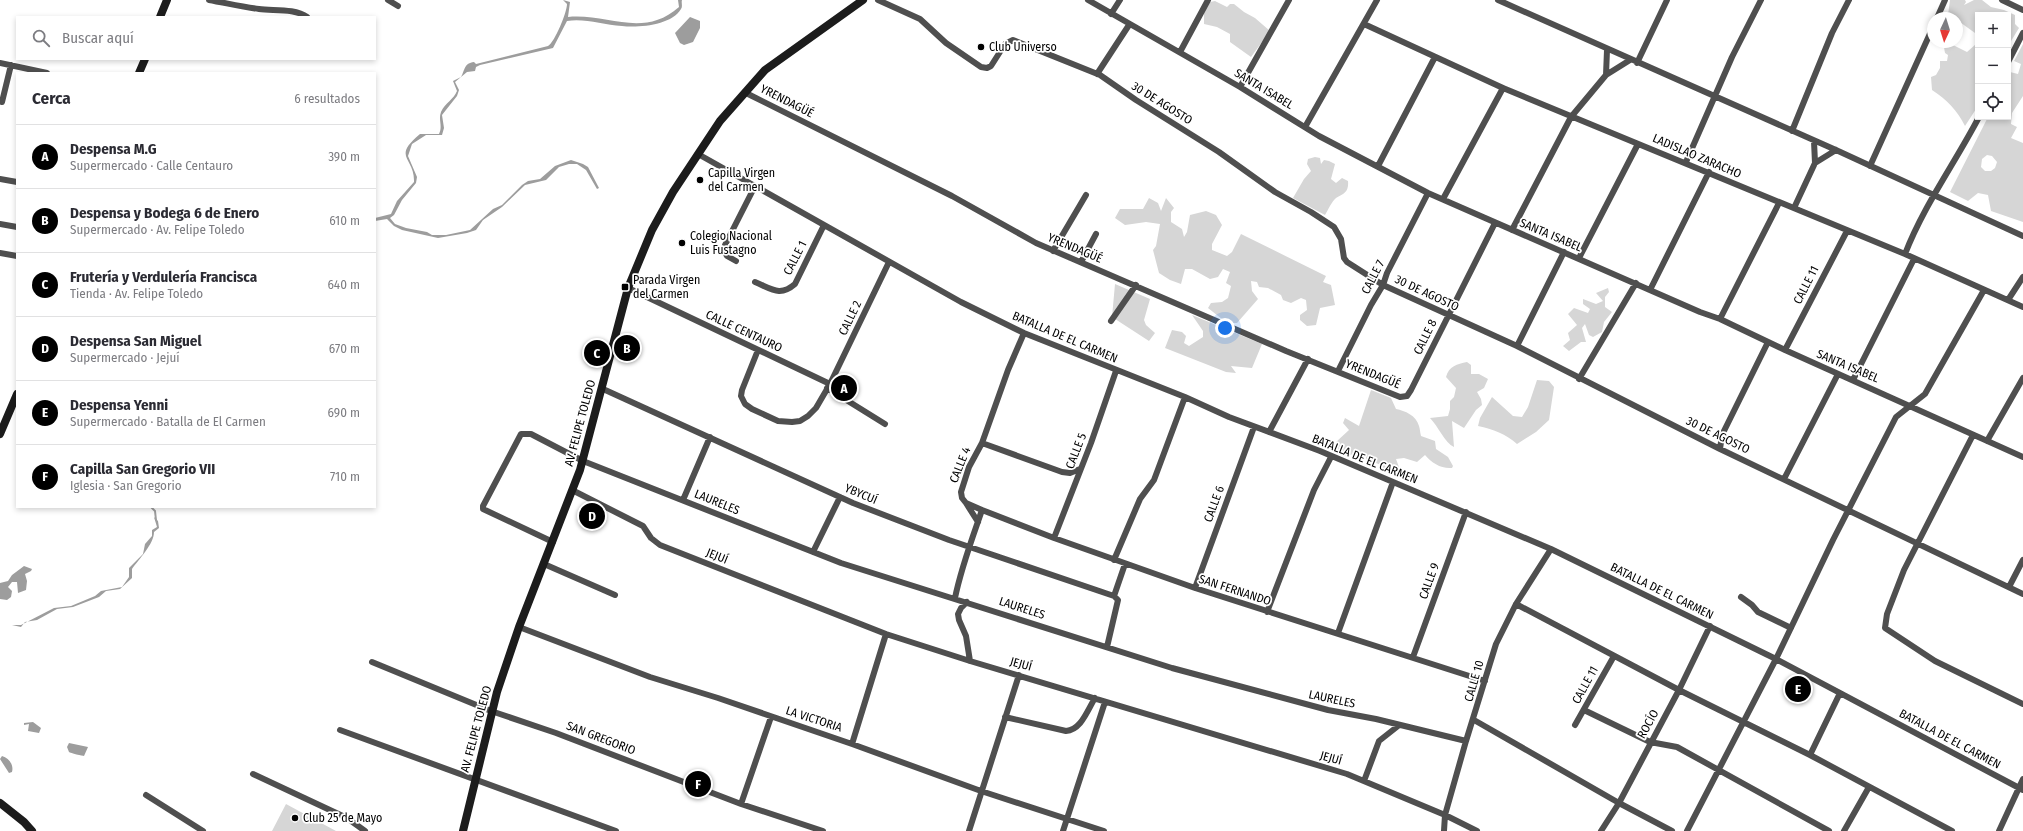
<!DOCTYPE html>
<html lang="es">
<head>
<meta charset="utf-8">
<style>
	body { margin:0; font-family:"Fira Sans Condensed",sans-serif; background:#f2f2f3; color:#2b2b33 }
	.controls { position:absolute; right:12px; top:12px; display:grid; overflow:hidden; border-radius:0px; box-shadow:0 2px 6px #0003 }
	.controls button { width:36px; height:36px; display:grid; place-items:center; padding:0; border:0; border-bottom:1px solid #e1e1e2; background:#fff; color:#2b2b33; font:20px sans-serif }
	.compass { position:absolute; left:1927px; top:12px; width:36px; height:36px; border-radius:50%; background:#fff; box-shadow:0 2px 6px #0003; rotate:184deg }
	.you { position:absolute; left:1225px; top:328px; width:14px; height:14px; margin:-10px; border:3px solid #fff; border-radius:50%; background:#1a73e8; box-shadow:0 0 0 6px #1a73e833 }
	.badge { display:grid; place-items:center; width:26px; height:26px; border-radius:50%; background:#000; color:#fff; font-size:13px; font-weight:700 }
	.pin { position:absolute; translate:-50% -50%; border:2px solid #fff; box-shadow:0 1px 4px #0006 }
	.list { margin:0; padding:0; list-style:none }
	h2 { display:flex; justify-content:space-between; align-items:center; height:52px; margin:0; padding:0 16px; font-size:17px }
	h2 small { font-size:13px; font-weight:400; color:#7c7c81 }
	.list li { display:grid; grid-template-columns:26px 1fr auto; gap:12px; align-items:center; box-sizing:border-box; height:64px; padding:0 16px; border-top:1px solid #e1e1e2 }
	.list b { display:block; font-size:15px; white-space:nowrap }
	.list p { margin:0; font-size:13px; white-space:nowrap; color:#7c7c81 }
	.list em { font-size:13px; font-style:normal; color:#7c7c81 }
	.icon { flex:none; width:22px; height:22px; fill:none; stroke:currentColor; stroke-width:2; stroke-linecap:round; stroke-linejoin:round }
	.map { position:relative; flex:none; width:2023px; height:831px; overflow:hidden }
	.search { position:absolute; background:#fff; box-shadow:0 2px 6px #0003; left:16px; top:16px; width:360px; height:44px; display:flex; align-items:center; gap:10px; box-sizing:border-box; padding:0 14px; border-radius:0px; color:#7c7c81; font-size:15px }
	.panel { position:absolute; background:#fff; box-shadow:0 2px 6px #0003; left:16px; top:72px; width:360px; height:436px; border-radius:0px }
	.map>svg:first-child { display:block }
	.green { fill:#d6d6d6; fill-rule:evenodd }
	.water { fill:#9d9d9d }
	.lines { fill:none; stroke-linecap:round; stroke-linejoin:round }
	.stream { stroke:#9d9d9d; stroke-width:2 }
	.street { stroke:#4f4f4f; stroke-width:6 }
	.secondary { stroke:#1c1c1c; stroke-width:8 }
	.poi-dot { fill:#000; stroke:#fff; stroke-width:1.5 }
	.labels { text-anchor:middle; stroke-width:3.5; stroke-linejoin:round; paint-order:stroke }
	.poi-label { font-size:12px; fill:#000; stroke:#fff; text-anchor:start }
	.street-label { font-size:12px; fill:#000; stroke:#fff }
</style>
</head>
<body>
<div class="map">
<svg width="2023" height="831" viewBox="0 0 2023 831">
	<rect width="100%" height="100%" fill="#fff"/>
	<path class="green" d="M 1950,0 L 1965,0 L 1966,2 L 1964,5 L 1974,0 L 1982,0 L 1991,7 L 2004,10 L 2015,15 L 2015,24 L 2019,28 L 2008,46 L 2008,15 L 1978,15 L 1978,106 L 1965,126 C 1957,110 1947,100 1932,90 L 1931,77 L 1936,75 L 1940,68 L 1940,61 L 1947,61 L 1948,55 L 1945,53 L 1943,42 L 1947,42 L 1967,52 L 1976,44 L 1975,33 L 1957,20 L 1957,18 L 1948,15 Z
		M 1215,1 L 1227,7 L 1230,4 L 1234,4 L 1244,12 L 1255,18 L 1270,31 L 1251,57 L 1230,42 L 1230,34 L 1217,27 L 1204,24 L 1204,11 L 1210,2 Z
		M 2023,44 L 2023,96 L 2012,113 L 2011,124 L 2017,127 L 2011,138 L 2023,143 L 2023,222 L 1991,211 L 1988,195 L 1978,193 L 1968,201 L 1950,192 L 1988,117 L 2008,117 L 2008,77 L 2010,72 L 2018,74 L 2021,64 L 2014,61 ZM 1987,155 L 1992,156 L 1997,162 L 1995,168 L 1991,171 L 1985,171 L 1981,167 L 1982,159 Z
		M 1315,157 L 1320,158 L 1321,164 L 1324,160 L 1329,161 L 1335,164 L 1331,179 L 1336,183 L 1342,178 L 1348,181 C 1349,192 1344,194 1336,198 C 1332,201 1328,210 1325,215 L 1293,198 L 1304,179 L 1311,171 L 1307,164 L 1308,159 Z
		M 1149,198 L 1158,203 L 1161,211 L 1166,198 L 1174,208 L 1171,212 L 1171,222 L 1182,229 L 1184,237 L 1187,232 L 1190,215 L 1206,211 L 1216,215 L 1222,225 L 1212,244 L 1212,250 L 1227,256 L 1232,252 L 1241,234 L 1326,276 L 1323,282 L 1331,285 L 1335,305 L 1320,308 L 1316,325 L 1307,326 L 1300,320 L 1300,315 L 1307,310 L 1306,300 L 1301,298 L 1291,303 L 1283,300 L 1281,295 L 1268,288 L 1259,287 L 1257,282 L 1251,281 L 1252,291 L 1258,299 L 1237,323 L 1227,323 L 1208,308 L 1211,303 L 1222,302 L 1228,298 L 1231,286 L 1226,283 L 1230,272 L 1223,269 L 1218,277 L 1210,279 L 1192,269 L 1185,269 L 1181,284 L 1170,280 L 1159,273 L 1153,250 L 1156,246 L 1160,224 L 1146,222 L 1125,225 L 1115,218 L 1120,209 L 1143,209 Z
		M 1115,284 L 1150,299 L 1144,320 L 1146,325 L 1155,333 L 1149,341 L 1112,317 Z
		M 1608,288 L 1609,292 L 1605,297 L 1605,307 L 1612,312 L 1604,322 L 1602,332 L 1593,337 L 1589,335 L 1585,324 L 1582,328 L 1586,342 L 1581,342 L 1569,351 L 1563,346 L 1570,340 L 1568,333 L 1577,325 L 1568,314 L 1574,308 L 1588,313 L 1590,309 L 1583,304 L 1583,299 L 1596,304 L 1603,301 L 1596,293 Z
		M 1192,315 L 1262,344 L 1252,368 L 1231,366 L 1236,373 L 1226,372 L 1165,348 L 1172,330 L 1182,332 L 1186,336 L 1184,343 L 1189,346 L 1203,337 L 1203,331 Z
		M 1467,362 L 1471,365 L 1471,374 L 1479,374 L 1488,379 L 1484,388 L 1477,392 L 1481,399 L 1482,405 L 1476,410 L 1464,428 L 1452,421 L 1454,447 C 1445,443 1438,426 1430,418 L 1448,416 L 1450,409 L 1450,401 L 1454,397 L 1456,388 L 1446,377 C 1449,366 1457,364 1467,362 Z
		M 1537,380 L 1549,381 L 1554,387 L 1549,420 L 1536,432 L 1517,444 C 1506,434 1493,429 1478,426 L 1480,418 L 1492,397 L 1513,416 L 1522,417 L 1528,407 Z
		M 1371,390 L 1391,398 L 1396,409 C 1405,411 1416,415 1419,426 C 1420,429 1420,432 1421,436 L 1435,441 L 1436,449 L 1448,457 L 1453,466 L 1452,468 C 1441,469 1432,463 1425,455 L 1417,462 L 1404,458 L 1396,459 L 1400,470 L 1398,475 L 1385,471 L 1381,465 L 1366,459 L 1366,455 L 1359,453 L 1345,456 L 1338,451 L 1335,444 L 1336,442 L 1349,430 L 1343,423 L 1345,418 L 1359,426 Z
		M 286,804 L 336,831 L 272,831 Z"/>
	<path class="water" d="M 563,0 L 570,2 L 568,17 C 607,13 643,39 679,7 L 678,0 L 682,0 C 681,3 683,6 681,9 C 672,25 639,28 622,26 C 603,25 585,18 567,21 L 553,48 L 480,65 L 476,67 L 475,71 L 467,72 L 455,82 L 459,90 L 457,96 L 442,115 L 444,128 L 442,135 L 426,135 L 412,144 L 408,156 L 417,177 L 416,183 L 402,200 L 394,215 L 390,218 L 395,224 L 406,228 L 427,232 L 432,235 L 446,235 L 470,230 L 493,209 L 502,205 L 522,185 L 528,181 L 540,179 L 555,166 L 571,160 L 583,164 L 588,167 L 599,188 L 597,189 L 586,170 L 577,164 L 569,164 L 559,167 L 546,180 L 525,185 L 502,207 L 483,220 L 476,230 L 467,233 L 438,238 L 402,230 L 394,226 L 387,219 L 375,221 L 375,218 L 391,214 L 397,201 L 414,182 C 415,157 391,158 420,134 L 439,134 C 443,126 438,120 441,112 C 445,103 454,99 457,91 L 453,81 L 461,77 C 465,70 464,63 474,62 L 476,64 L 548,46 C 555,42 567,12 567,4 Z
		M 690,17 L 700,21 L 700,28 L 693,42 L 684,45 L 680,43 L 675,33 Z
		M 154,517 L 158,521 L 159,528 L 154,532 C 154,544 139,559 132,569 L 132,578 L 120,589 L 106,591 L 99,597 L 73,607 L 57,609 L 37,620 L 25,622 L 21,627 L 12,625 L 21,625 L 54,608 L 71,606 L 95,596 L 101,591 L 122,587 L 129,577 L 129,568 L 143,554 L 145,544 L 152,536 L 152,530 L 157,527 Z
		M 24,566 L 32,569 L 31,571 L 25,574 L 27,581 L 26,590 L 18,593 L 17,582 L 12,582 L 8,587 L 12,591 L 11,597 L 7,600 L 0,599 L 0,583 L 8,581 L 12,575 Z
		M 33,722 L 41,728 L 39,733 L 28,731 L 29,724 L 24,725 L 24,723 Z
		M 69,743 L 88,747 L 84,756 C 83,756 70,753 69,752 L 67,747 Z
		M 2,756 C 9,758 14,765 12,772 L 9,773 L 0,759 Z"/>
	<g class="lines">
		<path class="stream" d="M 151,507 L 155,511 L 156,520"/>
		<path class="street" d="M 209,0 C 226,3 242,7 259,9 C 273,11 295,8 307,17
			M 388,0 L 398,6
			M 878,0 L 920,19 L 946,43 L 981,67 L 987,68 L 991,66 L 1005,44 L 1013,40 L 1100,75 L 1136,100 L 1219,152 L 1275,192 L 1311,212 L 1334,227 L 1341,239 L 1344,258 L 1347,262 L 1383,285 L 1517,346 L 1720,449 L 2023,594
			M 1088,0 L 1240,87 L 1319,136 L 1428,193 L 1700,312 L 1720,319 L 1785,350 L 2023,457
			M 1498,0 L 1836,150 L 2023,236
			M 2002,0 L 2023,10
			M 1111,14 L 1120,0
			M 1937,18 L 1945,0
			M 1364,24 L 1503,88 L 1905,254 L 2023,307
			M 1180,52 L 1208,0
			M 2008,62 L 2023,33
			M 0,63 L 47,73
			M 1637,63 L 1667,0
			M 1097,74 L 1129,25
			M 1606,75 L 1607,50
			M 1240,87 L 1289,0
			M 746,93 L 952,196 L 1036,243 L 1286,351 L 1400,397 L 1407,396 L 1411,390 L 1495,223
			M 2,102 L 11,65
			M 1305,127 L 1377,0
			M 1792,131 L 1832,33 L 1849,0
			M 1814,141 L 1815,163
			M 698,154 L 961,302 L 1024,333 L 1185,397 L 1229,417 L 1320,451 L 1551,549 L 1776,659 L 2023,790
			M 1686,162 L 1732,57 L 1761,0
			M 1378,166 L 1435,57
			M 1870,166 L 1933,27
			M 0,179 L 17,182
			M 1443,199 L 1503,88
			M 1794,208 L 1815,163 L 1836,150
			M 0,224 L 17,227
			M 1512,230 L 1571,117 L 1606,75 L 1630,60
			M 1053,251 L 1086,195
			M 0,253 L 17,256
			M 1905,254 C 1924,205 1955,163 1979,117
			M 1579,258 L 1638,144
			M 736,261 L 727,256 L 724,251 L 725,245 L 755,186
			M 1081,262 L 1096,234
			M 755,282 C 772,289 780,297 795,284 L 824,225
			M 628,288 L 830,384
			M 1650,290 L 1709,172
			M 2008,300 L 2023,277
			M 1720,319 L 1779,203
			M 1111,321 L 1136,285
			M 1517,346 L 1564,252
			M 758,350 L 742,390 L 741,396 L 745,404 L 752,409 L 778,421 L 792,422 L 800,421 L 808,416 L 816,408 L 830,384 L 889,262
			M 1785,350 L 1847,231
			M 1338,371 L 1371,305 L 1383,285 L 1387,273 L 1428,193
			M 1579,379 L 1636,283
			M 1853,380 L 1914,259
			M 827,388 L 885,424
			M 603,389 L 853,503 L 949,540 L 1114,596 L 1118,600 L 1107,647
			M 1269,432 L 1308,359
			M 1973,435 L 1904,570 L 1887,614 L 1885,628 L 1935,661 L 2023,704
			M 1987,441 L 2023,378
			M 982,443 L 1062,472 L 1070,473 L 1080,469
			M 1720,449 L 1722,435 L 1768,342
			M 1784,479 L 1838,374
			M 572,490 L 643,526 L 651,538 L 660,545 L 886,634 L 970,661 L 1347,774 L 1445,815 L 1477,831
			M 683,500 L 710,437
			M 966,503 L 978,522
			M 982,510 L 1054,538 L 1195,588 L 1485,681
			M 1054,538 L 1091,443 L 1116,371
			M 553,542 L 483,509 L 483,506 L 521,434 L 531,434 L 583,461 L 841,563 L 1172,668 L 1328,710 L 1376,719 L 1466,741
			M 813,552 L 840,497
			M 1114,560 L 1140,499 L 1154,480 L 1185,397
			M 544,564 L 615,595
			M 2009,587 L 2023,560
			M 1195,588 L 1254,427
			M 1114,596 L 1125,564
			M 1741,597 L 1752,605 L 1758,612 L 1791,628
			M 955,598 C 961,568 972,539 982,510 L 966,503 L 962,498 L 961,492 L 969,467 L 982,443 L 1008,370 L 1024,333
			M 967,602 L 961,608 L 958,614 L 959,620 L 966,636 L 970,661
			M 1516,604 L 1679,690 L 1810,755
			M 1267,612 L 1314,490 L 1331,457
			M 519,627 L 650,677 L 718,698 L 852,744 L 981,791 L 1104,831
			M 1338,633 L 1393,482
			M 1413,657 L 1466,512
			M 372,662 L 491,711 L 556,733 L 741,804 L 823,831
			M 1840,693 L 1810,755 L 1952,831
			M 1584,710 L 1650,742 L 1677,747 L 1829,831
			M 1005,717 L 1066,731 C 1081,730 1087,711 1095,698
			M 1474,720 L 1619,803 L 1672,831
			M 1575,725 L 1614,656
			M 340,730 L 616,831
			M 852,744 L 886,634
			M 253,774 L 347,818 L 365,831
			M 1364,781 L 1379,741 L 1398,726
			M 146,795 L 203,831
			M 741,804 L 771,717
			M 969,831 L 1019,675
			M 1063,831 L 1105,702
			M 1444,831 L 1445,815 L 1466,741 L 1496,644 L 1516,604 L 1551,549
			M 1601,831 L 1619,803 L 1679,690 L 1710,626
			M 1687,831 L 1776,659 L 1833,540 L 1896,417 L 1925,394 L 1984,290
			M 1844,831 L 1869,787
			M 1999,831 L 2023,779"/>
		<path class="secondary" d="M 160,17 L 167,0
			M 139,73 L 145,59
			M 0,434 L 17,394
			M 0,803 L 24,822 L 32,831
			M 463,831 L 497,692 L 519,627 L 580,470 L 628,288 L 652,230 L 673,192 L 720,121 L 765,70 L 863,0"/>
	</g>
	<g class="poi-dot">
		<circle cx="981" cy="47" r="4"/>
		<circle cx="700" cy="180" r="4"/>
		<circle cx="682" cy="243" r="4"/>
		<rect x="621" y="283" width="8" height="8" rx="2"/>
		<circle cx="295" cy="818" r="4"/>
	</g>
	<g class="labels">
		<g class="poi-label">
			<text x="989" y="51">Club Universo</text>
			<text x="708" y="177">Capilla Virgen<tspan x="708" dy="14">del Carmen</tspan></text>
			<text x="690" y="240">Colegio Nacional<tspan x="690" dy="14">Luis Fustagno</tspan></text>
			<text x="633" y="284">Parada Virgen<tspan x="633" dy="14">del Carmen</tspan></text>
			<text x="303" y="822">Club 25 de Mayo</text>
		</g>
		<g class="street-label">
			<text transform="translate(1264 89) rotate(31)" y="4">SANTA ISABEL</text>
			<text transform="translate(787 101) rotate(27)" y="4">YRENDAGÜÉ</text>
			<text transform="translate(1162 103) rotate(32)" y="4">30 DE AGOSTO</text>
			<text transform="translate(1697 156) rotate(23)" y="4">LADISLAO ZARACHO</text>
			<text transform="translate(1551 235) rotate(23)" y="4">SANTA ISABEL</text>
			<text transform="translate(1075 248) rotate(23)" y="4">YRENDAGÜÉ</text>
			<text transform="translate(795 258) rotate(-63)" y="4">CALLE 1</text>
			<text transform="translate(1373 277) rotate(-63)" y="4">CALLE 7</text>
			<text transform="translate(1806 285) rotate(-63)" y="4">CALLE 11</text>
			<text transform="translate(1427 293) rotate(25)" y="4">30 DE AGOSTO</text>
			<text transform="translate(850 318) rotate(-64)" y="4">CALLE 2</text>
			<text transform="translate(744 331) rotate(25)" y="4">CALLE CENTAURO</text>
			<text transform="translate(1065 337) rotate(23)" y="4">BATALLA DE EL CARMEN</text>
			<text transform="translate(1425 337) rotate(-64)" y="4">CALLE 8</text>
			<text transform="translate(1848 366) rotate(23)" y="4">SANTA ISABEL</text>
			<text transform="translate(1373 374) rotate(22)" y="4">YRENDAGÜÉ</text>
			<text transform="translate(580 423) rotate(-75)" y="4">AV. FELIPE TOLEDO</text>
			<text transform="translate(1718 435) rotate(26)" y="4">30 DE AGOSTO</text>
			<text transform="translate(1076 451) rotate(-69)" y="4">CALLE 5</text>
			<text transform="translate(1365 459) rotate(22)" y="4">BATALLA DE EL CARMEN</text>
			<text transform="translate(960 465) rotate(-68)" y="4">CALLE 4</text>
			<text transform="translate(861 494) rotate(23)" y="4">YBYCUÍ</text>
			<text transform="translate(717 502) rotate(22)" y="4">LAURELES</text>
			<text transform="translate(1214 504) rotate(-70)" y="4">CALLE 6</text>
			<text transform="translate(717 556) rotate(22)" y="4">JEJUÍ</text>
			<text transform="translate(1429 581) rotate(-70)" y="4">CALLE 9</text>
			<text transform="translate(1235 590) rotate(18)" y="4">SAN FERNANDO</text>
			<text transform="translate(1662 591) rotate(26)" y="4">BATALLA DE EL CARMEN</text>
			<text transform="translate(1022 608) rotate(18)" y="4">LAURELES</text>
			<text transform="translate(1021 664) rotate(16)" y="4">JEJUÍ</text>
			<text transform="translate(1474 681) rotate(-74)" y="4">CALLE 10</text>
			<text transform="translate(1585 685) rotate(-61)" y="4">CALLE 11</text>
			<text transform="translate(1332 699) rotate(12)" y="4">LAURELES</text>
			<text transform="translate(814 719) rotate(18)" y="4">LA VICTORIA</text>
			<text transform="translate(1648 724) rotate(-61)" y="4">ROCÍO</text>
			<text transform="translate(476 729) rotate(-75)" y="4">AV. FELIPE TOLEDO</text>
			<text transform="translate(601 738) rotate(21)" y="4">SAN GREGORIO</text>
			<text transform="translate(1950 739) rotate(28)" y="4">BATALLA DE EL CARMEN</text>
			<text transform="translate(1331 758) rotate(16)" y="4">JEJUÍ</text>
		</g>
	</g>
</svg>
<div class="controls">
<button>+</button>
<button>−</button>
<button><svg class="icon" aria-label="locate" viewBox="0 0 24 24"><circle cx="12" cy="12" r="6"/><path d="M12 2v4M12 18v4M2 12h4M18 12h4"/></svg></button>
</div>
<svg class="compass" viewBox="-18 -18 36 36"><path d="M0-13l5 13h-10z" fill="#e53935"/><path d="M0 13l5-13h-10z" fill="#7c7c81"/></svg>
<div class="you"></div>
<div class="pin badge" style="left:844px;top:388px">A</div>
<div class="pin badge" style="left:627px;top:348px">B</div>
<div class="pin badge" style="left:597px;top:353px">C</div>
<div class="pin badge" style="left:592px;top:516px">D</div>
<div class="pin badge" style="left:1798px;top:689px">E</div>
<div class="pin badge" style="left:698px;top:784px">F</div>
<div class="search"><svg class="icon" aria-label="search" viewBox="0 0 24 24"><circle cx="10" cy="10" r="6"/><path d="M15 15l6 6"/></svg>Buscar aquí</div>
<section class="panel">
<h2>Cerca<small>6 resultados</small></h2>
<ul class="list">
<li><span class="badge">A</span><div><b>Despensa M.G</b><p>Supermercado · Calle Centauro</p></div><em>390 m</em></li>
<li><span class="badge">B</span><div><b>Despensa y Bodega 6 de Enero</b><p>Supermercado · Av. Felipe Toledo</p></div><em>610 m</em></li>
<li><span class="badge">C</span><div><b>Frutería y Verdulería Francisca</b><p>Tienda · Av. Felipe Toledo</p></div><em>640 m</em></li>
<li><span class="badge">D</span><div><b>Despensa San Miguel</b><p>Supermercado · Jejuí</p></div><em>670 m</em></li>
<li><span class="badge">E</span><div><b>Despensa Yenni</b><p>Supermercado · Batalla de El Carmen</p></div><em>690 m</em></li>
<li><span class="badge">F</span><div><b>Capilla San Gregorio VII</b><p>Iglesia · San Gregorio</p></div><em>710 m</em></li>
</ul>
</section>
</div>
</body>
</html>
